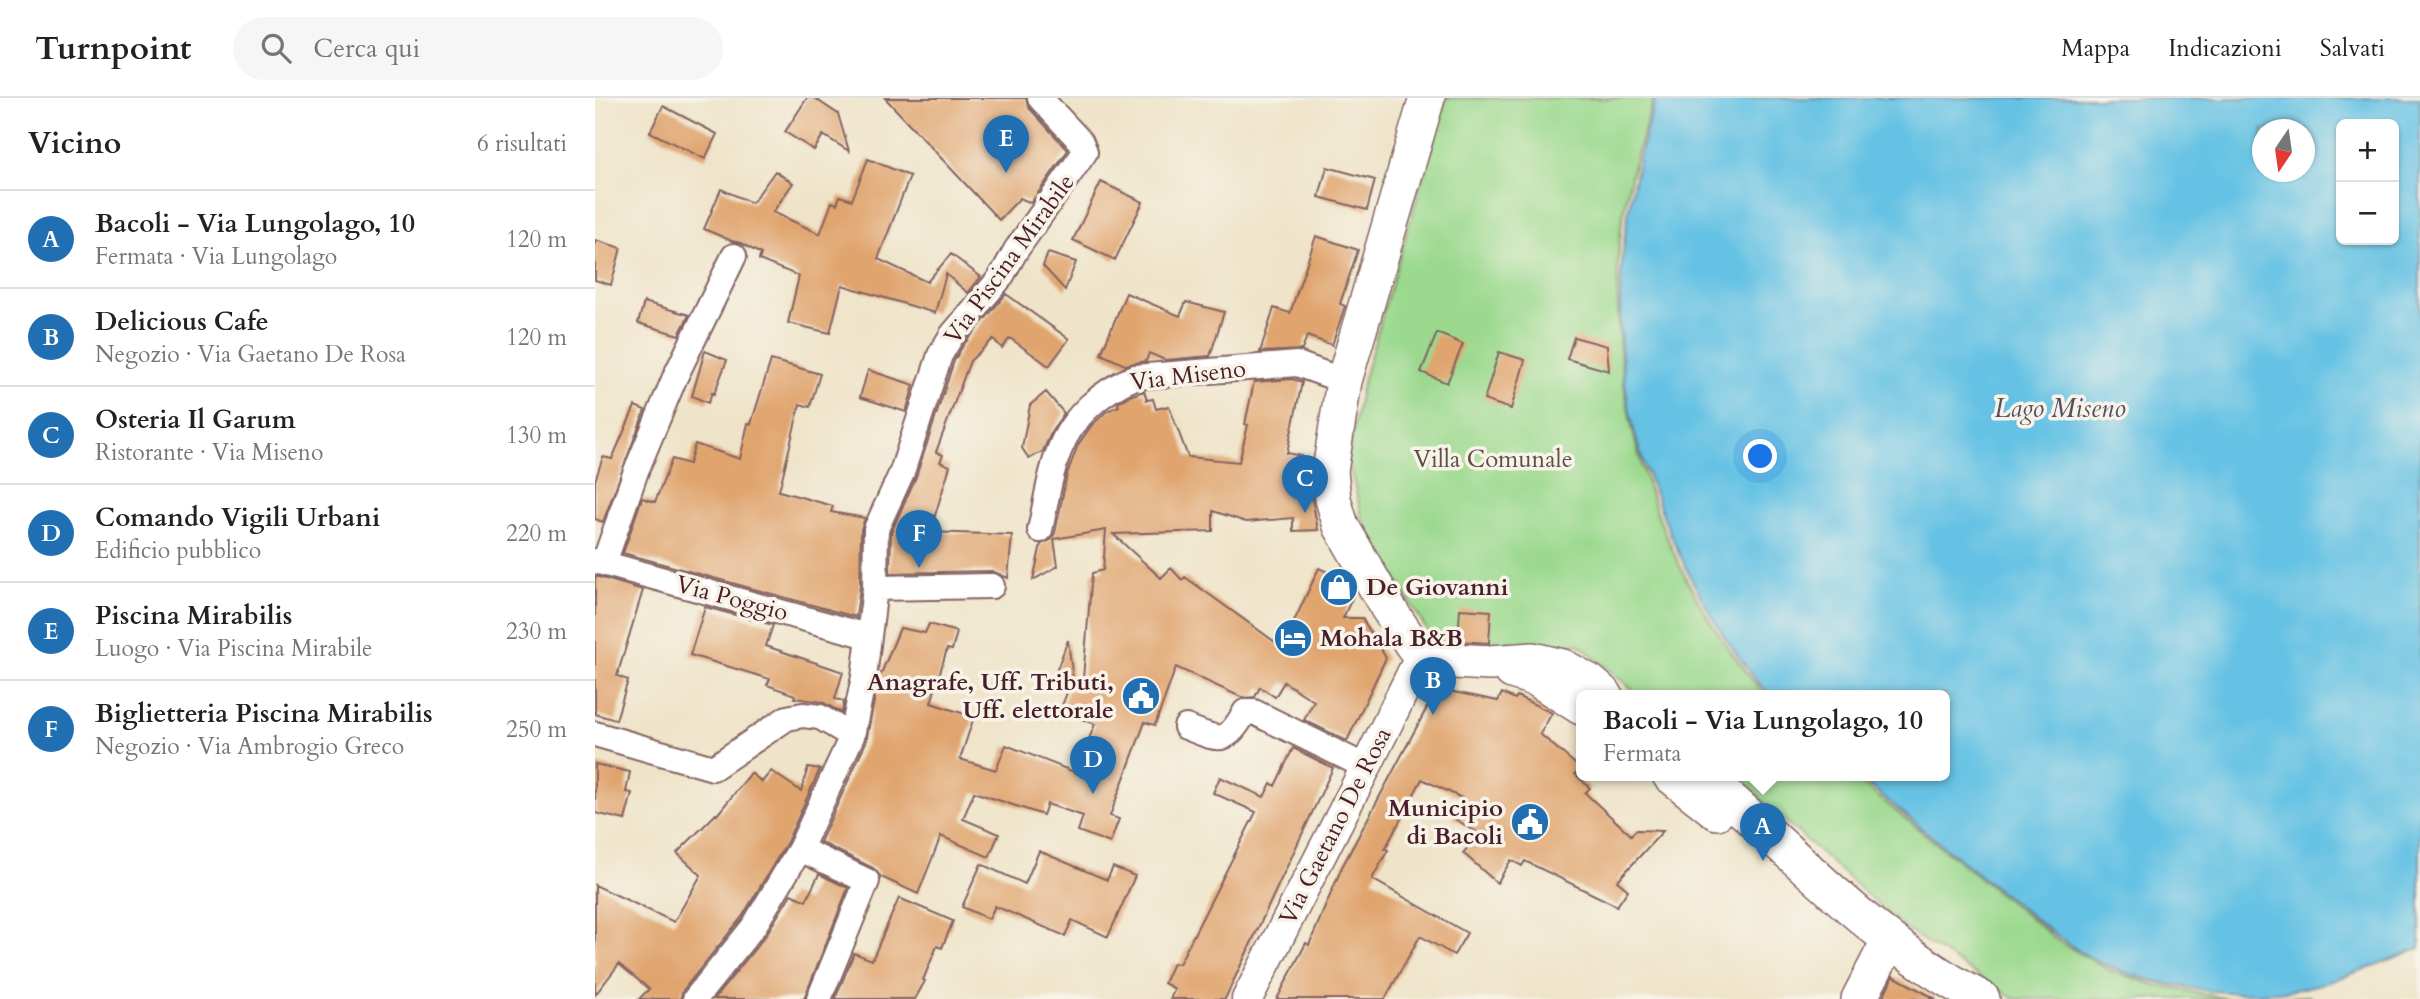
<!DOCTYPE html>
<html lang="it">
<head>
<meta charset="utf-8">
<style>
	body { margin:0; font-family:Cardo,serif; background:#f6f6f6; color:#222 }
	.controls { position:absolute; right:21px; top:21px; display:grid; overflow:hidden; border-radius:10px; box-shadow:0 2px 5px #0004 }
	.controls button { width:63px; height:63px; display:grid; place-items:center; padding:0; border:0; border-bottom:2px solid #e0e0e0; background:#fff; color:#222; font:35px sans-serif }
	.compass { position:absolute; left:1657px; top:21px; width:63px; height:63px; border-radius:50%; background:#fff; box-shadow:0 2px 5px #0004; rotate:193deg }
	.you { position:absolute; left:1166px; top:359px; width:24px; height:24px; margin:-18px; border:5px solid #fff; border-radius:50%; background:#1a73e8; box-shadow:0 0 0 10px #1a73e833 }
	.badge { display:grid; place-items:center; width:46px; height:46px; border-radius:50%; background:#1f6fb2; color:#fff; font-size:23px; font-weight:700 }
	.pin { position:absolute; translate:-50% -58px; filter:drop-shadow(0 2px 4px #0008) }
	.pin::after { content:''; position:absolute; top:37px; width:24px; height:21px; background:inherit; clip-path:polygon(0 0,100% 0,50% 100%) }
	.popup { position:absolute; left:981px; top:592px; width:374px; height:91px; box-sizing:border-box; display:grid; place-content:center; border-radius:10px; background:#fff; filter:drop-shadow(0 2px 5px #0005); font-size:23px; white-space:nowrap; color:#767676 }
	.popup b { font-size:26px; color:#222 }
	.popup::after { content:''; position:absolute; left:50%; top:100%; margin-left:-14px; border:14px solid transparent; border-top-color:#fff }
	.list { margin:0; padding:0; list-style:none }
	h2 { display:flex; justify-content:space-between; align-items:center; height:91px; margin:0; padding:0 28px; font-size:30px }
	h2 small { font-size:23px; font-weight:400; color:#767676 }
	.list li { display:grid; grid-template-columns:46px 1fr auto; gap:21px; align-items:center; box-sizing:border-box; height:98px; padding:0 28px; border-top:2px solid #e0e0e0 }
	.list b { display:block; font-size:26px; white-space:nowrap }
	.list p { margin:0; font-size:23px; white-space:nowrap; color:#767676 }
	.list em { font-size:23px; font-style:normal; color:#767676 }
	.icon { flex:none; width:38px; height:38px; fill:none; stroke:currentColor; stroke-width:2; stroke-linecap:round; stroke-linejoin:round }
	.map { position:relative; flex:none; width:1825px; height:901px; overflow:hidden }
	header { display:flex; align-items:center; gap:42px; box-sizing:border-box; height:98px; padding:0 35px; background:#fff; border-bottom:2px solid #e0e0e0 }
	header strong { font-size:33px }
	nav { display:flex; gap:38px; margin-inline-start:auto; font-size:24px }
	.search { width:490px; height:63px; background:#f6f6f6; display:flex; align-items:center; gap:18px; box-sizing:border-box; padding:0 24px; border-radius:38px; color:#767676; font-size:26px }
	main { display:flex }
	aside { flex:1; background:#fff }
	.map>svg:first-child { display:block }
	.green { fill:#9bd98e; stroke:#727c5c; stroke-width:2 }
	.water { fill:#66c2e4; stroke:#587088; stroke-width:2; fill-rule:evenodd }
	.building { fill:#e0a46e }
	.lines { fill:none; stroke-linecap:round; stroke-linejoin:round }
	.minor-casing { stroke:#846462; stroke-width:28 }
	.tertiary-casing { stroke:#846462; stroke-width:33 }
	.secondary-casing { stroke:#846462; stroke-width:38 }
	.minor { stroke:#fff; stroke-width:24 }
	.tertiary { stroke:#fff; stroke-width:30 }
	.secondary { stroke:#fff; stroke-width:35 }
	.labels { text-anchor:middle; stroke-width:7; stroke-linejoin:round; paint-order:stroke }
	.street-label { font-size:24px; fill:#4a1f2b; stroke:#f7f3e8 }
	.park-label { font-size:24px; fill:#5e4e44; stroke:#f7f3e8 }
	.poi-label { font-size:24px; font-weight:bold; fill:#4a1f2b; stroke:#f7f3e8; text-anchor:start }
	.water-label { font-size:26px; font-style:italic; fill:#525062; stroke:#f7f3e8 }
</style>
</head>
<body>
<header>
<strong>Turnpoint</strong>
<div class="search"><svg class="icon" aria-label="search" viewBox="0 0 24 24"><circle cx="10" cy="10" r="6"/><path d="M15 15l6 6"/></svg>Cerca qui</div>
<nav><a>Mappa</a><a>Indicazioni</a><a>Salvati</a></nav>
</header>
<main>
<aside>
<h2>Vicino<small>6 risultati</small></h2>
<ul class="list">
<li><span class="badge">A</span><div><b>Bacoli - Via Lungolago, 10</b><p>Fermata · Via Lungolago</p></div><em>120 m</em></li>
<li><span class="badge">B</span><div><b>Delicious Cafe</b><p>Negozio · Via Gaetano De Rosa</p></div><em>120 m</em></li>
<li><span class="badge">C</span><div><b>Osteria Il Garum</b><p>Ristorante · Via Miseno</p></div><em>130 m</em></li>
<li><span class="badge">D</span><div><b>Comando Vigili Urbani</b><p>Edificio pubblico</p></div><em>220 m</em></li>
<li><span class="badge">E</span><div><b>Piscina Mirabilis</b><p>Luogo · Via Piscina Mirabile</p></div><em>230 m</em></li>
<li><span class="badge">F</span><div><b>Biglietteria Piscina Mirabilis</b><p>Negozio · Via Ambrogio Greco</p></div><em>250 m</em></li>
</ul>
</aside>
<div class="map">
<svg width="1825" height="901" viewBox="0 0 1825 901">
	<rect width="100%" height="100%" fill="#f7f3e8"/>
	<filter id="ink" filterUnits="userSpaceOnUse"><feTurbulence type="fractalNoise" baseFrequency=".0143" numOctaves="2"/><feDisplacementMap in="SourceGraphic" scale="14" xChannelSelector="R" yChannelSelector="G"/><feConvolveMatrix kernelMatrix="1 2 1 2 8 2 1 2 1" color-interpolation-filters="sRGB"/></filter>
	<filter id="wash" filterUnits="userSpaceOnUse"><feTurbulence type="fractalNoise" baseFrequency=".00686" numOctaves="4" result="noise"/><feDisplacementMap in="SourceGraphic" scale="28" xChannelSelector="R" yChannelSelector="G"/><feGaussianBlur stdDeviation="1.57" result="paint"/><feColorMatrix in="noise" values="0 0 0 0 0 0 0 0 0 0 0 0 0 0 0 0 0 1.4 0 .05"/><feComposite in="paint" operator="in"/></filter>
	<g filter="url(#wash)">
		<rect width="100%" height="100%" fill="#efe4c9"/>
		<path class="green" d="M 851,0 L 1059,0 C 1042,54 1025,108 1023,165 C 1016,321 1067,479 1170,597 L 1044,597 L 984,546 L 840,546 L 769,426 L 753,362 L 766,290 Z
			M 1139,677 L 1256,677 L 1465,844 L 1514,872 L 1560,887 L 1634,901 L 1716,898 L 1717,901 L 1419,901 L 1309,830 Z"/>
		<path class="water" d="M 1061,0 L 1825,0 L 1825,850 C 1784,865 1743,884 1699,892 C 1640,901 1556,889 1502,863 C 1470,847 1443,823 1415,801 C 1363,761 1313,719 1262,677 L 1350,677 L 1350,597 L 1174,597 C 1129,546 1096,487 1071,425 C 1062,400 1051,375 1044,350 C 1010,234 1025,113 1061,0 ZM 1746,26 L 1799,26 L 1799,142 L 1746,142 ZM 1668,32 L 1710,32 L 1710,74 L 1668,74 Z"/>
		<g id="blocks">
			<path class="building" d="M 212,0 L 219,0 L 243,16 L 254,53 L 228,37 L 219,52 L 190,34 Z
				M 290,0 L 431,0 L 434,10 L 473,52 L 436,105 L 425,100 L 404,122 Z
				M 68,8 L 122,36 L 110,61 L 55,34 Z
				M 273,61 L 315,78 L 283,161 L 332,184 L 356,156 L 386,179 L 373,195 L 351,176 L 340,215 L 247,187 L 235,235 L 193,225 L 204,178 L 164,162 L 166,156 L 146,145 L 137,143 L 109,131 L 126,91 L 157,105 L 180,73 L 198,85 L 178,114 L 225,136 L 237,104 L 242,106 L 245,98 L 257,102 Z
				M 732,69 L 780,82 L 772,112 L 724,99 Z
				M 506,84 L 548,104 L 520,162 L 478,142 Z
				M 721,138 L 763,152 L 745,206 L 750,208 L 737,247 L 712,238 L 707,252 L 665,254 L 679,210 L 695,215 Z
				M 0,142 L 26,150 L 16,187 L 0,182 Z
				M 453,155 L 481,164 L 470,192 L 448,168 Z
				M 531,195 L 585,218 L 591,204 L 629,214 L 615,258 L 570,262 L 554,255 L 551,263 L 530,267 L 506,256 Z
				M 411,196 L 474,241 L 454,268 L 415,240 L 407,250 L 398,241 L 375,263 L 341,354 L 348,357 L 345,364 L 355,368 L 335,434 L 417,437 L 413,480 L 397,473 L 295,475 L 296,434 L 321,379 L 359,263 L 369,246 Z
				M 49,204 L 94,217 L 84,237 L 43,225 Z
				M 842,235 L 868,246 L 852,285 L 826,274 Z
				M 979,239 L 1012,248 L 1014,273 L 972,261 Z
				M 110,253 L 132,262 L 119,296 L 117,295 L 113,305 L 97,298 Z
				M 904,254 L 930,262 L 916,311 L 889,302 Z
				M 176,262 L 225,276 L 215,309 L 205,306 L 184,393 L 238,408 L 236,414 L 270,420 L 266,431 L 265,489 L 261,519 L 28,455 L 47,400 L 60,404 L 77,361 L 94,366 L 100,346 L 145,361 L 153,325 L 156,326 Z
				M 273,272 L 319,287 L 311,314 L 265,299 Z
				M 697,281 L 707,284 L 692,355 L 707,358 L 699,394 L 716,395 L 723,432 L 698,433 L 698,420 L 651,424 L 618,413 L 618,433 L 518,436 L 566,480 L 576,470 L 587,482 L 590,479 L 687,549 L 724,470 L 742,478 L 738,489 L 758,498 L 748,520 L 767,520 L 791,560 L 752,643 L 709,622 L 719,603 L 689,584 L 680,599 L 665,589 L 660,599 L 648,600 L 581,569 L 560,627 L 550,624 L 515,718 L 524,721 L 515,745 L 483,733 L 488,718 L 452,706 L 448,717 L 379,694 L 368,721 L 404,736 L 394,759 L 346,738 L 323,796 L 286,779 L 278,770 L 225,744 L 271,644 L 283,583 L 305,530 L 330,535 L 334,526 L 362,534 L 357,552 L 352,551 L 336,605 L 379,619 L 365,661 L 401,672 L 411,647 L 489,678 L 501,644 L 494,641 L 500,626 L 465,613 L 473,592 L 487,592 L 497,475 L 508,472 L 511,432 L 459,441 L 463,468 L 438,482 L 446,446 L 456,442 L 460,435 L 472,376 L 483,347 L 496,328 L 512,313 L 524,308 L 523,305 L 535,298 L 549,293 L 552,302 L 558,301 L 561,311 L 574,308 L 593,359 L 644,364 L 653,327 L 650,326 L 659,284 Z
				M 451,294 L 469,315 L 457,333 L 448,353 L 434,361 L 427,350 L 435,307 Z
				M 40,308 L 50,312 L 8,424 L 0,421 L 0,383 L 8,359 L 17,361 Z
				M 0,478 L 48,492 L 22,578 L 33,582 L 21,622 L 0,616 Z
				M 110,509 L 178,527 L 171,548 L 248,574 L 240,601 L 249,603 L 247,615 L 227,604 L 199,600 L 200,597 L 172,587 L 175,581 L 95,557 Z
				M 865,511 L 896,513 L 894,545 L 863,543 Z
				M 473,542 L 479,590 L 458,582 Z
				M 849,592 L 903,603 L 907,595 L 920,601 L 922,598 L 957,615 L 945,636 L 985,670 L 980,676 L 995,690 L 990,695 L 1036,737 L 1041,732 L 1068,733 L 1022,783 L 1033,792 L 1022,808 L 930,763 L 927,768 L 916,762 L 902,785 L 868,755 L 885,736 L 858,720 L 869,701 L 827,681 L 790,751 L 793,752 L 777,781 L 872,835 L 859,857 L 825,838 L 790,901 L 682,901 L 711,845 L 714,847 L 747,769 L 835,604 Z
				M 698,650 L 738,670 L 630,901 L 575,901 L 580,891 L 569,885 L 578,865 L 584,866 L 661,714 L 618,695 L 625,679 L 669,699 L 676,685 L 680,688 Z
				M 0,666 L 35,674 L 31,694 L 37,695 L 30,722 L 0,715 Z
				M 213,669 L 225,671 L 192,744 L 147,819 L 88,892 L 85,901 L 44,901 L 54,891 L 24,866 L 0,897 L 0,787 L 79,824 L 106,777 L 82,755 L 121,716 L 122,717 L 156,675 L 167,684 L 176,673 L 206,693 Z
				M 444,753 L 512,782 L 518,769 L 540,778 L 513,839 L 477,822 L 470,838 L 400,808 L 394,821 L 367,809 L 386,766 L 430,786 Z
				M 224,776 L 253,790 L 209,901 L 119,901 L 171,837 L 196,796 L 211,803 Z
				M 304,800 L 358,823 L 347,850 L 342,848 L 328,882 L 330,883 L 320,901 L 240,901 L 259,855 L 277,862 Z
				M 1298,878 L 1341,901 L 1287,901 Z"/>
		</g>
	</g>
	<g filter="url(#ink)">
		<use href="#blocks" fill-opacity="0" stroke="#846462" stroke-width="2"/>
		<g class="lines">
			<g class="minor-casing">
				<path id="minor" d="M 445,432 C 451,406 454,377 464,353 C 477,318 507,293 540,279 L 702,266 L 749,283
					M 0,463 L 273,538
					M 9,465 L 41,373 L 80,279 L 139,158
					M 280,490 L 397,488
					M 591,629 C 625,642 630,648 650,614 L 659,614 L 771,669
					M 0,636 L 118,670 L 192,620 L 208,617 L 225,619 L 257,638
					M 205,751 L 272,783 L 224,901
					M 100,901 L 159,828 L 205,751 L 257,638 L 269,579 L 280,490 L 281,431 L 307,374 L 345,257 L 357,237 L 406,179 L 421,152 L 490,54 L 486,44 L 445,0"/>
			</g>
			<g class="tertiary-casing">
				<path id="tertiary" d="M 652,901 L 771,669 L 827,555"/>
			</g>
			<g class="secondary-casing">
				<path id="secondary" d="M 832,0 L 749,283 L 735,373 L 738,401 L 746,428 L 793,510 L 819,549 L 827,555 L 859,563 L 894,565 L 938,562 L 968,569 L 995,584 L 1010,597
					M 917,573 L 942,581 L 986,609
					M 1075,677 L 1122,714
					M 1107,677 C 1200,754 1278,845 1387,901
					M 1264,901 L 1294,843"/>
			</g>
			<use href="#minor" class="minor"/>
			<use href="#tertiary" class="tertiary"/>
			<use href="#secondary" class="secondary"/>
		</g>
	</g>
	<defs>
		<g id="shop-disc" transform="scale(2.0125)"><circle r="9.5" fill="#1f6fb2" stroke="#f7f3e8"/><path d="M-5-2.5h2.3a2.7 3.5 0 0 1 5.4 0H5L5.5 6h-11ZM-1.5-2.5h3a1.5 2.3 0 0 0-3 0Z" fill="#fff"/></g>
		<g id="hotel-disc" transform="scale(2.0125)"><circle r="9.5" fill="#1f6fb2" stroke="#f7f3e8"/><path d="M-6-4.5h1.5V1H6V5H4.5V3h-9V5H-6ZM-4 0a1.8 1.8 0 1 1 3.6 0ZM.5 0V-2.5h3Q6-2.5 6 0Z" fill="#fff"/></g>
		<g id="civic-disc" transform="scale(2.0125)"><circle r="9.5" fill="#1f6fb2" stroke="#f7f3e8"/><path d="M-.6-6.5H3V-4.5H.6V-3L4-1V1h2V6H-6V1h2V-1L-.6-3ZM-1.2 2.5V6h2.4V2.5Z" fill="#fff"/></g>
	</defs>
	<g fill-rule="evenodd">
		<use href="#shop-disc" x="744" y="489"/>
		<use href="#hotel-disc" x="698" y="540"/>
		<use href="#civic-disc" x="546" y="598"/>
		<use href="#civic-disc" x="935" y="724"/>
	</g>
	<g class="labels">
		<g class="street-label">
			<text transform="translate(414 161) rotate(-54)" y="8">Via Piscina Mirabile</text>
			<text transform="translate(593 277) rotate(-7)" y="8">Via Miseno</text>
			<text transform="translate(137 500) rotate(15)" y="8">Via Poggio</text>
			<text transform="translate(740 728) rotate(-63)" y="8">Via Gaetano De Rosa</text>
		</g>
		<g class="park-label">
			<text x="898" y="369">Villa Comunale</text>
		</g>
		<g class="poi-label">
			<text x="771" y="497">De Giovanni</text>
			<text x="725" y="548">Mohala B&amp;B</text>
			<text x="519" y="592" text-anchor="end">Anagrafe, Uff. Tributi,<tspan x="519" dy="28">Uff. elettorale</tspan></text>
			<text x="908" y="718" text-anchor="end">Municipio<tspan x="908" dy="28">di Bacoli</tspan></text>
		</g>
		<g class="water-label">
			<text x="1465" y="319">Lago Miseno</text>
		</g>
	</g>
</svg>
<div class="controls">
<button>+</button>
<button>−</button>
</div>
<svg class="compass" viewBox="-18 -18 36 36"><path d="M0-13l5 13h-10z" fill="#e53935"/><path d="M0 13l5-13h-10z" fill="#767676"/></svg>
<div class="you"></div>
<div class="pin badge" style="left:1168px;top:763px">A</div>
<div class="popup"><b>Bacoli - Via Lungolago, 10</b>Fermata</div>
<div class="pin badge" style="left:838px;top:617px">B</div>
<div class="pin badge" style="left:710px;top:415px">C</div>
<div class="pin badge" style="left:498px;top:696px">D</div>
<div class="pin badge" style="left:411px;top:75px">E</div>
<div class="pin badge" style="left:324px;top:470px">F</div>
</div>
</main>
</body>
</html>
